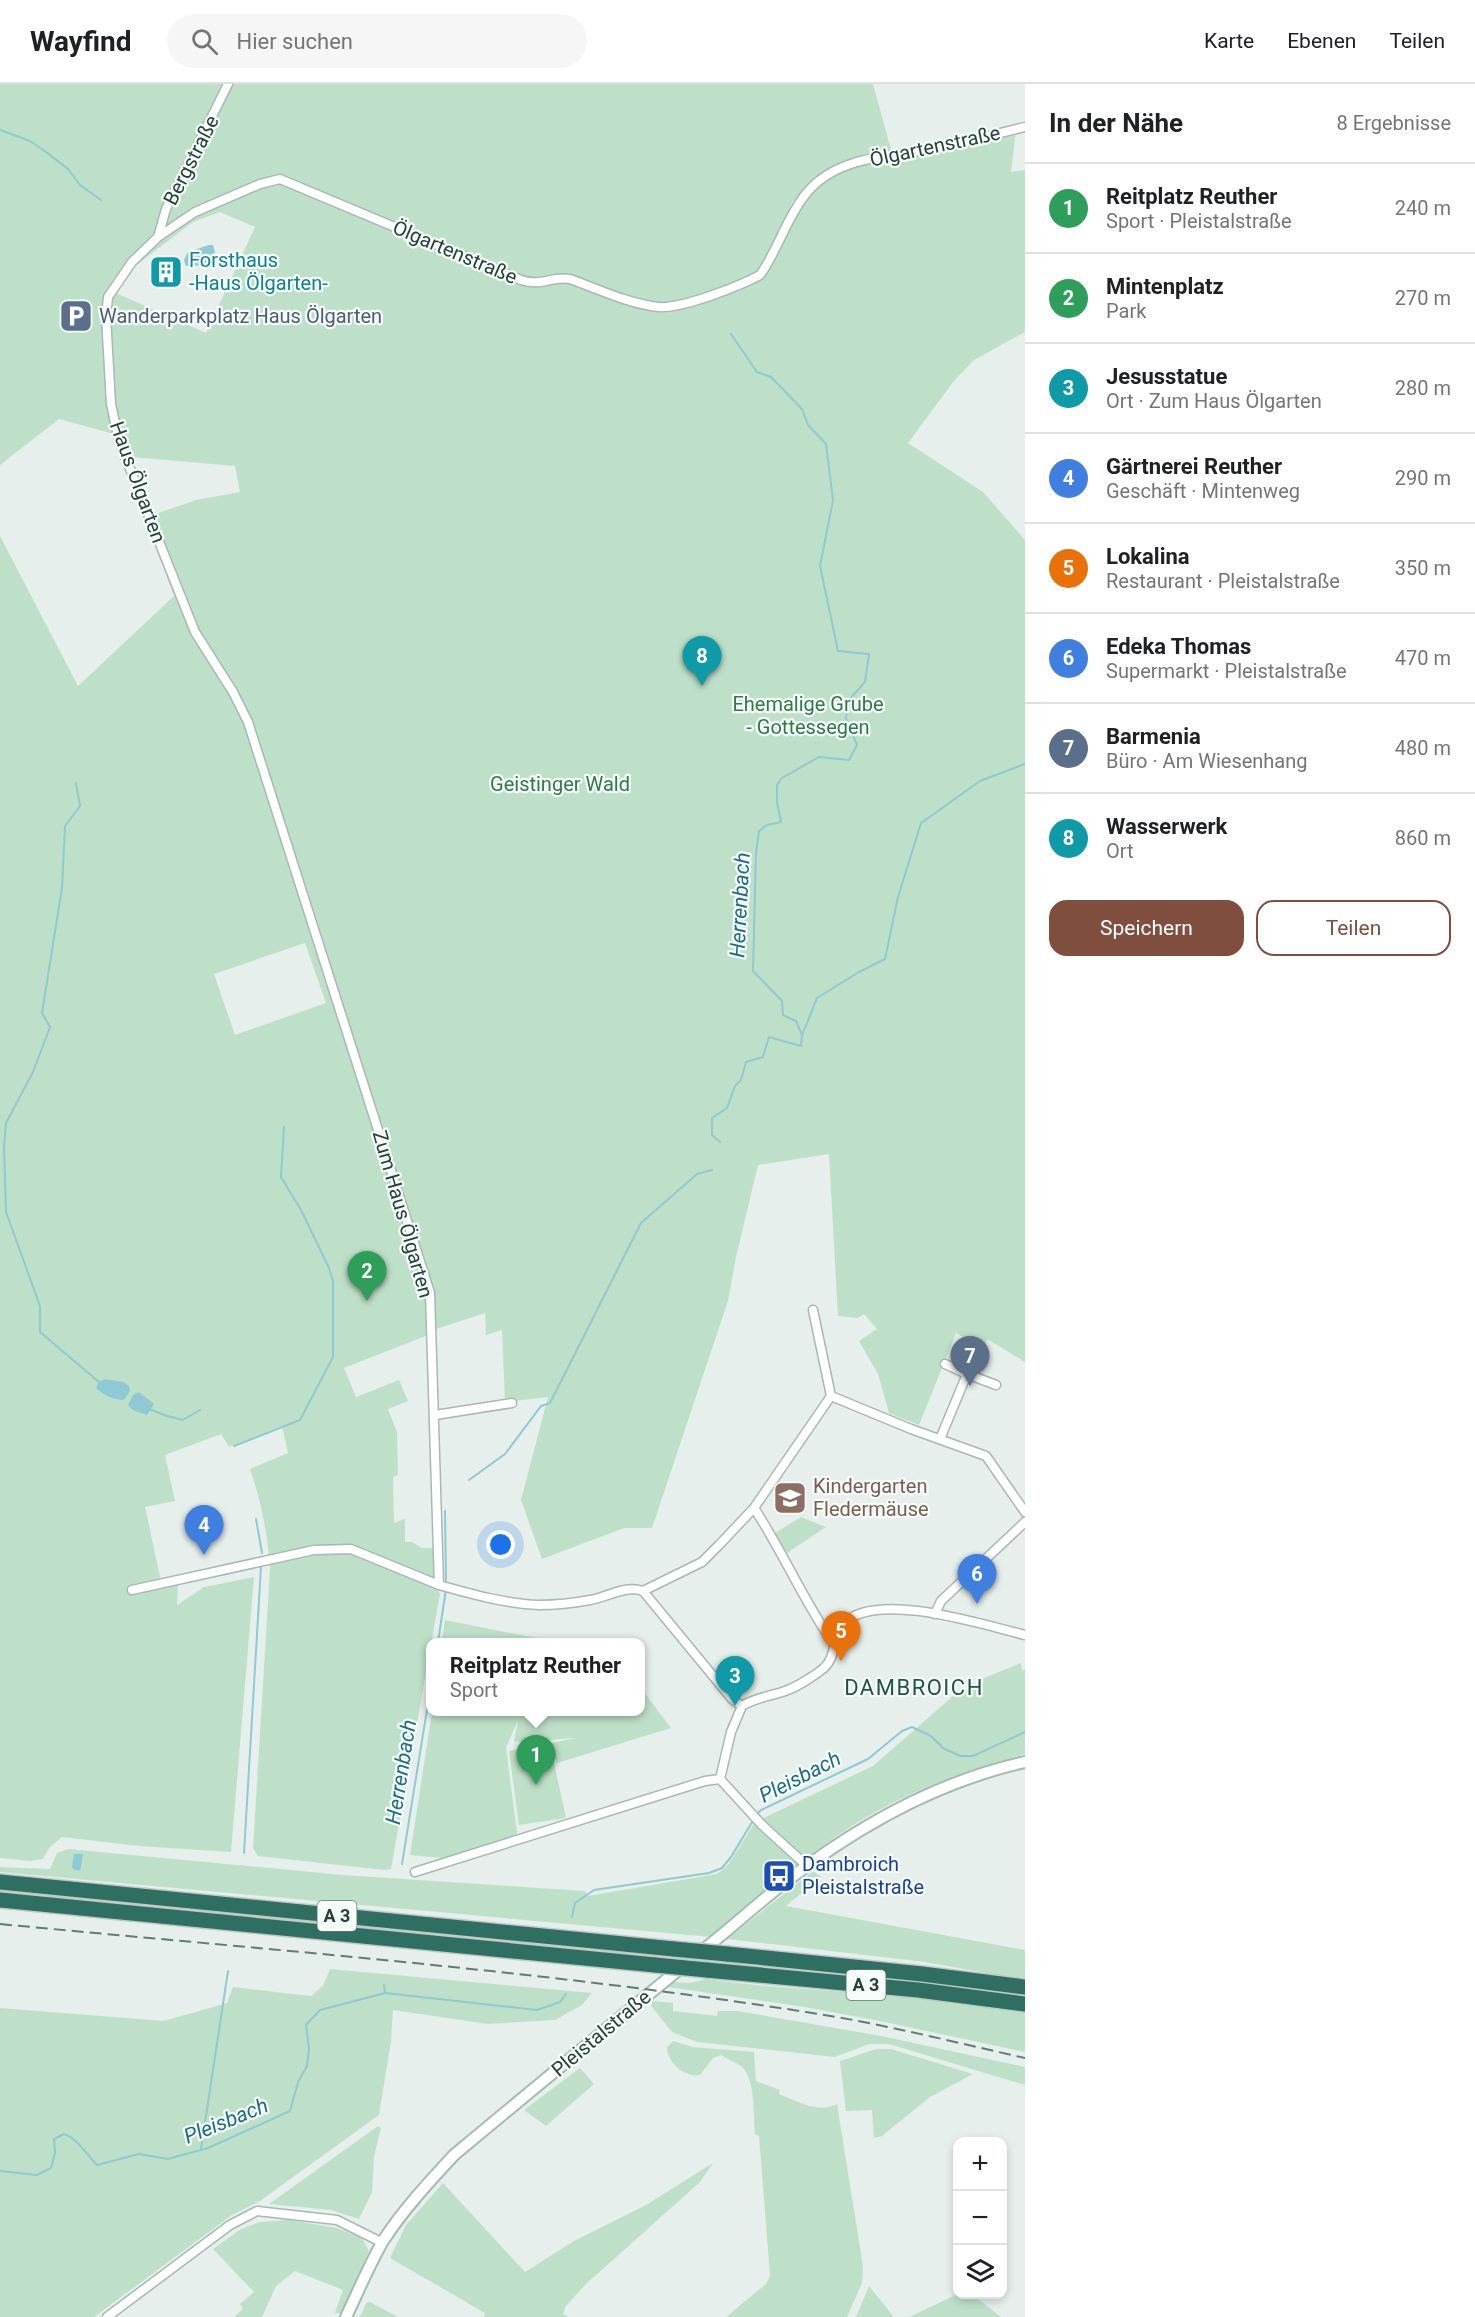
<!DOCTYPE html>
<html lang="de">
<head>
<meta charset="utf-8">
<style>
	body { margin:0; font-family:Roboto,sans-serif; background:#f6f6f6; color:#202124 }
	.controls { position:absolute; right:18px; bottom:18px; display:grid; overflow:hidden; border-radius:12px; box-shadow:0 3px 9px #0003 }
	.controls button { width:54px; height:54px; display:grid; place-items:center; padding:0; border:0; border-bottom:2px solid #e0e0e0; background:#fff; color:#202124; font:30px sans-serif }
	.you { position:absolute; left:501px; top:1461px; width:21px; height:21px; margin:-15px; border:4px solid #fff; border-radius:50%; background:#1a73e8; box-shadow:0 0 0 9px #1a73e833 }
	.badge { display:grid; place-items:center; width:39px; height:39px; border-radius:50%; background:#7f4e3f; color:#fff; font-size:20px; font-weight:700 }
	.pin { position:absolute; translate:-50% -50px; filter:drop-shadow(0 2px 3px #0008) }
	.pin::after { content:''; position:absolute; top:32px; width:21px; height:18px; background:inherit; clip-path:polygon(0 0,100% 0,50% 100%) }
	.popup { position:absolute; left:426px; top:1554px; width:219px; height:78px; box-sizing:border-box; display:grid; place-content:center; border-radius:12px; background:#fff; filter:drop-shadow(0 2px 4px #0005); font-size:20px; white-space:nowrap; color:#757577 }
	.popup b { font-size:22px; color:#202124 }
	.popup::after { content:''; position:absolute; left:50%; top:100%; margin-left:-12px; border:12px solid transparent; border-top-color:#fff }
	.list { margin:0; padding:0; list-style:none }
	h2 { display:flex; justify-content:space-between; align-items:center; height:78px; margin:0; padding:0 24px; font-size:26px }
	h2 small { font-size:20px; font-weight:400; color:#757577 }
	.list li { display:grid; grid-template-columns:39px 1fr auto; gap:18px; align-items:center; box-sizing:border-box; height:90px; padding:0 24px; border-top:2px solid #e0e0e0 }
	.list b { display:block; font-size:22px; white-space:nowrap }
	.list p { margin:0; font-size:20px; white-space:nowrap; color:#757577 }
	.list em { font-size:20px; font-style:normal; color:#757577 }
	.actions { display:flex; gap:12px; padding:18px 24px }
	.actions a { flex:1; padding:14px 0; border:2px solid #7f4e3f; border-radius:18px; text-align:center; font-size:21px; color:#7f4e3f }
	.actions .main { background:#7f4e3f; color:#fff }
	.icon { flex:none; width:33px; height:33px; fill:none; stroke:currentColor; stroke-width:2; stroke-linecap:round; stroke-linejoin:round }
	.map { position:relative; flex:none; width:1025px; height:2233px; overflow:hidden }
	header { display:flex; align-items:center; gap:36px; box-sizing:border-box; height:84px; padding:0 30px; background:#fff; border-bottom:2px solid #e0e0e0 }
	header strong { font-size:28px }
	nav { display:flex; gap:33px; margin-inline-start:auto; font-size:21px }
	.search { width:420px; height:54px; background:#f6f6f6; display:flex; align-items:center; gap:15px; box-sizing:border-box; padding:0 21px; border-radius:33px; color:#757577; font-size:22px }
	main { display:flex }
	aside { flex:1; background:#fff }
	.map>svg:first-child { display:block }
	.green { fill:#bfe0c8; fill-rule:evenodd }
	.water { fill:#8ec9d4 }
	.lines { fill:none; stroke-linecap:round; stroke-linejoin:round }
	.stream { stroke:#8ec9d4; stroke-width:2 }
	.street-casing { stroke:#a8b8b2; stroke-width:11 }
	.secondary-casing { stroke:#a4bbb3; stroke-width:14 }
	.highway-casing { stroke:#c2cac8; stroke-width:18 }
	.street { stroke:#fff; stroke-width:8 }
	.secondary { stroke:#fff; stroke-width:10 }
	.highway { stroke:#2f6f62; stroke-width:15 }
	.rail { stroke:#5f7d75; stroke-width:2; stroke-dasharray:12 6; stroke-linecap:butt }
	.highway-bridge-casing { stroke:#c2cac8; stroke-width:18; stroke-linecap:butt }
	.highway-bridge { stroke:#2f6f62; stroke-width:15 }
	.labels { text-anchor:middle; stroke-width:4.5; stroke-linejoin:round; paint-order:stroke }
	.shield { fill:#f7fbf9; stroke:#637a73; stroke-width:1.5 }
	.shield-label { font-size:18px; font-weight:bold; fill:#24423a }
	.street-label { font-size:20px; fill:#24423a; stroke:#f7fbf9 }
	.culture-label { font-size:20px; fill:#0d838f; stroke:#f7fbf9; text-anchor:start }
	.service-label { font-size:20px; fill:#4e5e75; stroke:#f7fbf9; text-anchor:start }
	.park-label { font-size:20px; fill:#2d7a4b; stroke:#f7fbf9 }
	.education-label { font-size:20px; fill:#785e54; stroke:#f7fbf9; text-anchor:start }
	.transit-label { font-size:20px; fill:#164399; stroke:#f7fbf9; text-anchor:start }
	.water-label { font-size:21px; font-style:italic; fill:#1c6f80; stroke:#f7fbf9 }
	.quarter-label { font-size:22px; letter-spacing:1.5px; fill:#1f5548; stroke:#f7fbf9 }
</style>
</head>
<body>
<header>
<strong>Wayfind</strong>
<div class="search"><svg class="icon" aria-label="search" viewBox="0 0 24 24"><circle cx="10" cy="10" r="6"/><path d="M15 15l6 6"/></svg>Hier suchen</div>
<nav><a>Karte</a><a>Ebenen</a><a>Teilen</a></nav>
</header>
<main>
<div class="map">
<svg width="1025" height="2233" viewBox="0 0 1025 2233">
	<rect width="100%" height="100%" fill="#e6efeb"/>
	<path class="green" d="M 0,0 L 873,0 L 892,69 L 870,71 L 830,83 L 817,93 L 792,119 L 778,153 L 761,182 L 750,194 L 759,196 L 764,192 L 800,122 L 825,95 L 866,77 L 1016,47 L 1011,88 L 1025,86 L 1025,248 L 974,276 L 953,298 L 908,359 L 983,408 L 1025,456 L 1025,1278 L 987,1255 L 984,1265 L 956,1249 L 919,1341 L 889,1329 L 878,1290 L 859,1257 L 877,1245 L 864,1230 L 858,1234 L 838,1232 L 829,1070 L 758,1081 L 736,1173 L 728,1217 L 652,1444 L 624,1444 L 542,1475 L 521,1416 L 548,1313 L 505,1318 L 502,1246 L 486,1251 L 485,1229 L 436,1245 L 428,1251 L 344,1284 L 356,1313 L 399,1296 L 408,1317 L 388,1325 L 397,1348 L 398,1391 L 393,1393 L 394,1439 L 405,1435 L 405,1458 L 412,1458 L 422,1464 L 435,1464 L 436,1503 L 440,1510 L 391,1785 L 384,1786 L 258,1772 L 253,1764 L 270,1485 C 268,1451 261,1417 250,1385 L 288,1369 L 282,1342 L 229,1363 L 221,1350 L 165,1371 L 175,1417 L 145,1423 L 162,1502 L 178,1499 L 177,1521 L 204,1503 L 254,1493 L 231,1768 L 139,1762 L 62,1753 L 49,1764 L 43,1775 L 30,1777 L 0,1774 L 0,452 L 78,602 L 174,512 L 114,350 L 59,335 L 0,381 ZM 220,128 L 255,143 L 206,249 L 116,209 L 135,182 L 193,138 ZM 131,373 L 235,382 L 240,408 L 196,416 L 153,431 ZM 305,859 L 326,919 L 235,951 L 214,890 Z
		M 801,1433 L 826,1443 L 787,1469 L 775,1449 Z
		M 445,1536 L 551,1557 L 552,1558 L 442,1558 Z
		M 1021,1579 L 1022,1586 L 1025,1585 L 1025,1670 C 975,1685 925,1701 879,1726 C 818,1759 765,1808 711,1853 L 0,1788 L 0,1783 L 50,1785 L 57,1769 L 68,1765 L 343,1791 L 585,1807 L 588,1812 L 717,1790 L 728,1781 L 755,1738 L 873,1682 L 952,1613 L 984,1594 Z
		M 641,1604 L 671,1644 L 557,1679 L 551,1665 L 566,1734 L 519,1741 L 509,1667 L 577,1654 L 514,1658 L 518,1636 L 506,1664 L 518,1756 L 441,1774 L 410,1771 L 432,1628 L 641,1628 Z
		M 813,1787 L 821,1793 L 786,1822 L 1025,1866 L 1025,1896 L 925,1878 L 727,1855 Z
		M 330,1885 L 592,1909 L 582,1921 L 555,1936 L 488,1940 L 393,1926 L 391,1957 L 379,2031 L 260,2117 L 232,2131 L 94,2233 L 0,2233 L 0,1924 L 164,1937 L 227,1919 L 233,1903 L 311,1912 L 323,1902 Z
		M 706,1895 C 812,1910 920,1909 1025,1925 L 1025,1968 L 875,1936 L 804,1923 L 668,1903 L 674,1898 L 690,1899 Z
		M 652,1917 L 673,1919 L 673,1927 L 717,1932 L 718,1927 L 738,1927 L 881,1952 L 1025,1983 L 1025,2001 L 889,1960 L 869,1960 L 835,1973 L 697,1958 L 672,1948 L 652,1923 Z
		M 673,1957 L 693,1963 L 754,1968 L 756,1997 L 780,2006 L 779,2010 C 797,2017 818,2030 837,2020 L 863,2182 L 862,2199 L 847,2233 L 726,2233 L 766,2200 L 770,2192 L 759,2052 L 755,2050 C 753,2032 756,1994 741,1982 C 735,1978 727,1975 721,1971 L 713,1974 L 700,1991 C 685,1994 667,1979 667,1963 Z
		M 876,1965 L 891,1965 L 973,1990 L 930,2013 L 882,2052 L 874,2054 L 872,2026 L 846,2027 L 840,1977 Z
		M 580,1984 L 594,2000 L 546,2042 L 524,2026 Z
		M 378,2042 L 381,2044 L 374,2072 L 372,2108 L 359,2135 L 331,2126 L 269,2120 Z
		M 713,2079 L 700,2098 L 586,2200 L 566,2222 L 563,2230 L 569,2233 L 484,2233 L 485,2229 L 390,2174 L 406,2141 L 443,2099 L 525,2188 L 574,2157 L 646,2121 Z
		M 288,2136 L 337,2144 L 362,2154 L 369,2167 L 341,2229 L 335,2229 L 343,2206 L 295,2187 L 276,2202 L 262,2233 L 234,2233 L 243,2225 L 240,2220 L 254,2208 L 213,2165 L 241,2145 L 260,2138 Z
		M 869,2202 L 894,2233 L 856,2233 Z
		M 958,2210 L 973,2211 L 1001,2233 L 909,2233 Z
		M 370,2218 L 398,2233 L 360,2233 L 366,2219 Z"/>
	<path class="water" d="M 209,161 L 213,161 L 215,168 L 208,181 L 186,182 L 184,176 L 188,168 Z
		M 105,1295 L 123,1298 L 129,1302 L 130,1307 L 124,1316 C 113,1316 103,1311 96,1304 L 99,1298 Z
		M 139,1308 L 154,1320 L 147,1331 L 133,1326 L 128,1321 L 133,1311 Z
		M 74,1770 L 83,1770 L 80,1787 L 73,1785 L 72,1783 Z"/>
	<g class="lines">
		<path class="stream" d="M 0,46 L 30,57 L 46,68 L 68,85 L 80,101 L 101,116
			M 76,699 L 80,722 L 65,742 L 62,804 L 42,929 L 50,943 L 33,988 L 6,1039 L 4,1063 L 6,1128 L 40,1222 L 40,1248 L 99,1298
			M 803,949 L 817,914 L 859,888 L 885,875 L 898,813 L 921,739 L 980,697 L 1025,680
			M 720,1058 L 712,1051 L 712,1034 L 727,1024 L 735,1002 L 741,996 L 746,978 L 763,973 L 769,953 L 801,962 L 802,951 L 796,937 L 783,931 L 782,917 L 753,887 L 756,769 L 759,747 L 767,741 L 781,738 L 777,718 L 777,701 L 782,694 L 819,673 L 849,676 L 857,661 L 846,634 L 848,617 L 865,598 L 869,570 L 838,567 L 820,482 L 833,416 L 826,360 L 808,341 L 802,325 L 771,293 L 757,288 L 731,250
			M 149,1325 L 167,1332 L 183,1336 L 200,1326
			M 234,1362 L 300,1336 L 333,1273 L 333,1197 L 329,1184 L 301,1126 L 281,1093 L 284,1043
			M 469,1396 L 505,1370 L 541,1322 L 550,1319 L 641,1139 L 697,1090 L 712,1086
			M 445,1427 L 446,1497
			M 256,1435 L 262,1469
			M 438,1558 L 446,1505
			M 757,1730 L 761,1726 L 868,1675 L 902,1647 L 912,1643 L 931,1652 L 943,1664 L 960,1672 L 973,1672 L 1025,1648
			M 244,1769 L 261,1483
			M 402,1780 L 431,1601
			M 572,1833 L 575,1819 L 594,1806 L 709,1789 L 722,1784 L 731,1773 L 754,1735
			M 384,1901 L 385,1909
			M 201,2065 L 228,1887
			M 0,2087 L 37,2091 L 51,2084 L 55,2069 L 54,2055 L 64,2050 C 78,2055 87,2071 97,2081 L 139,2070 L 168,2075 L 208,2064 L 290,2027 L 298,1998 L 307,1982 L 309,1965 L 306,1941 L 320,1926 L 385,1909 L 537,1926 L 560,1918 L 566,1910"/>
		<g class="street-casing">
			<path id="street" d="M 158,153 L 166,125 L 228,0
				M 967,1290 L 996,1301
				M 831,1312 L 911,1345 L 986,1372 L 1025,1428
				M 435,1331 L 512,1319
				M 940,1355 L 967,1290 L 945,1280
				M 754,1424 C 783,1468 803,1516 833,1559
				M 132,1506 L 314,1466 L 351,1465 L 439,1501
				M 643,1507 L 702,1478 L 720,1460 L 754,1424 L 831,1312 L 813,1226
				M 935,1530 L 941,1517 L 1025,1438
				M 742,1622 L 732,1615 L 643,1507 C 624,1501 608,1513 590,1516 C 574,1519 555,1521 539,1521 C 507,1520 471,1510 439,1501 L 430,1209 L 248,638 L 233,608 L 195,548 L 119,357 L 111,320 L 106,232 L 108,213 L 132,178 L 158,153 L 195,128 L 260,100 L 280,95 L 521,196 C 543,203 549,192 570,195 C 598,205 629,220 659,223 C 681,225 740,202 760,191 C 778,166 786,135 805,111 C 837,69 897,73 945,63 C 972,57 998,49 1025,43
				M 720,1695 L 731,1648 L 742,1622 C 754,1614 771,1612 785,1607 C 797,1603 814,1592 824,1584 C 837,1572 832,1552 844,1539 C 877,1506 984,1541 1025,1551
				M 720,1695 L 762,1741 L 807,1782
				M 415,1788 L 705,1697 L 720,1695
				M 107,2233 L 230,2141 L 257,2127 L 337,2136 L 383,2159"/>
		</g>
		<g class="secondary-casing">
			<path id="secondary" d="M 346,2233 C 358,2208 369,2181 383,2157 C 403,2126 429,2098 454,2071 C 537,2002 620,1933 703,1866 C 731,1844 756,1821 784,1799 C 856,1743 935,1698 1025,1678"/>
		</g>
		<g class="highway-casing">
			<path id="highway" d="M 0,1798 L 674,1865
				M 0,1816 L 655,1881
				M 727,1870 L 922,1890 L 1025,1903
				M 707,1886 L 918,1906 L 1025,1920"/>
		</g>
		<use href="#street" class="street"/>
		<use href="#secondary" class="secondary"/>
		<use href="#highway" class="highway"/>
		<path class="rail" d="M 0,1840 C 269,1866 539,1886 806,1928 C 880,1939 953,1958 1025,1974"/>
		<g class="highway-bridge-casing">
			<path id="highway-bridge" d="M 674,1865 L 727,1870
				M 655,1881 L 707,1886"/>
		</g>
		<use href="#highway-bridge" class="highway-bridge"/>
	</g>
	<defs>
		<g id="building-square" transform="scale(1.725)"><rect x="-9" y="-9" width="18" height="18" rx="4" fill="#0f9aa8" stroke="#f7fbf9"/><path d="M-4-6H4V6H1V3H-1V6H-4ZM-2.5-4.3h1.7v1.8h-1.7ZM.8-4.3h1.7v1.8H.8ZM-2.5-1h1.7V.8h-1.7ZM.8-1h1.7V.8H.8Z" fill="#fff"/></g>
		<g id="parking-square" transform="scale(1.725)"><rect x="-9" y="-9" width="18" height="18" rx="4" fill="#5c6f8a" stroke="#f7fbf9"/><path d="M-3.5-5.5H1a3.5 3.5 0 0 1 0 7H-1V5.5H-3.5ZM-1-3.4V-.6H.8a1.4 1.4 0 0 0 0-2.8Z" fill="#fff"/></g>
		<g id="school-square" transform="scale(1.725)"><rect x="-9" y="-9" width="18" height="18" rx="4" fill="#8d6e63" stroke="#f7fbf9"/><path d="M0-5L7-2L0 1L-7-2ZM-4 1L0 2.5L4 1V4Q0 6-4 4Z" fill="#fff"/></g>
		<g id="bus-square" transform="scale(1.725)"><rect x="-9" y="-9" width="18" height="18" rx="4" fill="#1a4fb4" stroke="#f7fbf9"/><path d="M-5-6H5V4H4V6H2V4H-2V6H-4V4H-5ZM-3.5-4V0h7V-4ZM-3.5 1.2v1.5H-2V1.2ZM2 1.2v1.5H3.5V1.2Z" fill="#fff"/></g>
	</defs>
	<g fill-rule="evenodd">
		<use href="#building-square" x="166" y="188"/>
		<use href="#parking-square" x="76" y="232"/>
		<use href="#school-square" x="790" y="1414"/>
		<use href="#bus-square" x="779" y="1792"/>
	</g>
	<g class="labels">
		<g class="shield">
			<rect x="317.5" y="1817" width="39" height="30" rx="4.5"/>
			<rect x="846.5" y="1886" width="39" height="30" rx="4.5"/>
		</g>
		<g class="shield-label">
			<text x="337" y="1838">A 3</text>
			<text x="866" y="1907">A 3</text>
		</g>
		<g class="street-label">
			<text transform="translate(935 62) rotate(-12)" y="7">Ölgartenstraße</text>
			<text transform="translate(191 76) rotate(-63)" y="7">Bergstraße</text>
			<text transform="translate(455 168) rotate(23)" y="7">Ölgartenstraße</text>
			<text transform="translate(138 398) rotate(70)" y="7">Haus Ölgarten</text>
			<text transform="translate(403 1130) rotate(74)" y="7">Zum Haus Ölgarten</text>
			<text transform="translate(601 1949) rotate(-40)" y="7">Pleistalstraße</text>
		</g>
		<g class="culture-label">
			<text x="189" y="183">Forsthaus<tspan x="189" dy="23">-Haus Ölgarten-</tspan></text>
		</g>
		<g class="service-label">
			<text x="99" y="239">Wanderparkplatz Haus Ölgarten</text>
		</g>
		<g class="park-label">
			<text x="808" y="627">Ehemalige Grube<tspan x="808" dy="23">- Gottessegen</tspan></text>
			<text x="560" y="707">Geistinger Wald</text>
		</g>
		<g class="education-label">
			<text x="813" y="1409">Kindergarten<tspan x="813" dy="23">Fledermäuse</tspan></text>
		</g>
		<g class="transit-label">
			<text x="802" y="1787">Dambroich<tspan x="802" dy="23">Pleistalstraße</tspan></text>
		</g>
		<g class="water-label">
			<text transform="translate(740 821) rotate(-87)" y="7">Herrenbach</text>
			<text transform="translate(401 1688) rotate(-81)" y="7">Herrenbach</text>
			<text transform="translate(800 1693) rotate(-27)" y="7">Pleisbach</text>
			<text transform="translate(226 2037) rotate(-22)" y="7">Pleisbach</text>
		</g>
		<g class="quarter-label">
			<text x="914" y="1611">DAMBROICH</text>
		</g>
	</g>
</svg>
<div class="controls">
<button>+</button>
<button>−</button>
<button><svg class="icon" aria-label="layers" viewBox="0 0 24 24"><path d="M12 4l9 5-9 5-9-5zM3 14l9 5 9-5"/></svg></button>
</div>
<div class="you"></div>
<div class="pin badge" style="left:536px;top:1701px;background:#2e9e5b">1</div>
<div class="popup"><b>Reitplatz Reuther</b>Sport</div>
<div class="pin badge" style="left:367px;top:1217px;background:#2e9e5b">2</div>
<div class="pin badge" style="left:735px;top:1622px;background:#0f9aa8">3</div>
<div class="pin badge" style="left:204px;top:1471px;background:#3f7fe0">4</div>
<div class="pin badge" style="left:841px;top:1577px;background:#e8710a">5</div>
<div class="pin badge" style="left:977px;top:1520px;background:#3f7fe0">6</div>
<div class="pin badge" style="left:970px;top:1302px;background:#5c6f8a">7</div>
<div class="pin badge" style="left:702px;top:602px;background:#0f9aa8">8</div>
</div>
<aside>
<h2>In der Nähe<small>8 Ergebnisse</small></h2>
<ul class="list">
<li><span class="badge" style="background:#2e9e5b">1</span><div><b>Reitplatz Reuther</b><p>Sport · Pleistalstraße</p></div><em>240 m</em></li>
<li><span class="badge" style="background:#2e9e5b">2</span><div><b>Mintenplatz</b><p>Park</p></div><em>270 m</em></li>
<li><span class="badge" style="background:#0f9aa8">3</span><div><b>Jesusstatue</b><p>Ort · Zum Haus Ölgarten</p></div><em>280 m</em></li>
<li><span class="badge" style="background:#3f7fe0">4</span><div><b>Gärtnerei Reuther</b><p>Geschäft · Mintenweg</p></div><em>290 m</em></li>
<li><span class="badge" style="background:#e8710a">5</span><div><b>Lokalina</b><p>Restaurant · Pleistalstraße</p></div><em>350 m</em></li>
<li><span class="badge" style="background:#3f7fe0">6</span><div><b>Edeka Thomas</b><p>Supermarkt · Pleistalstraße</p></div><em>470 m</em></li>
<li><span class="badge" style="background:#5c6f8a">7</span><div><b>Barmenia</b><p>Büro · Am Wiesenhang</p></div><em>480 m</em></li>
<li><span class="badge" style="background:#0f9aa8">8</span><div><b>Wasserwerk</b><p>Ort</p></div><em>860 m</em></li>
</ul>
<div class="actions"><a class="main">Speichern</a><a>Teilen</a></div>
</aside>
</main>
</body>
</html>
